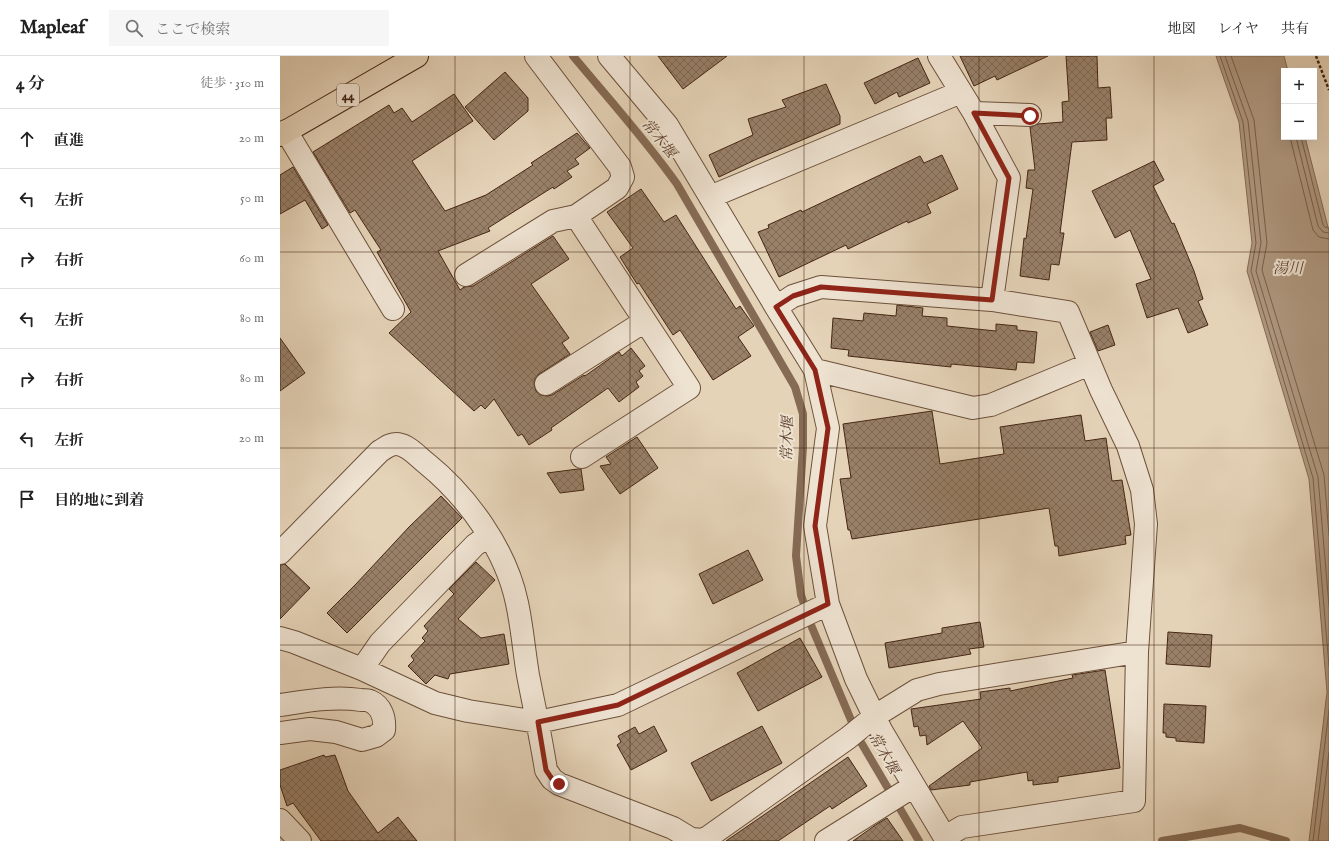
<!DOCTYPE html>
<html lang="ja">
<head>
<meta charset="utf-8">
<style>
	body { margin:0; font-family:"IM FELL English","Noto Serif JP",serif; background:#f6f6f6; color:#222 }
	.controls { position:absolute; right:12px; top:12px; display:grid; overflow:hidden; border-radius:0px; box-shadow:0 4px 16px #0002 }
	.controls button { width:36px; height:36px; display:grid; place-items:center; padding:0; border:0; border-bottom:1px solid #e0e0e0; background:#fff; color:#222; font:20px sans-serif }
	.stop { position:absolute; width:12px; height:12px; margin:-9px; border:3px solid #8f2418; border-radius:50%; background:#fff }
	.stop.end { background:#8f2418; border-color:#fff; box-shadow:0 1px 4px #0008 }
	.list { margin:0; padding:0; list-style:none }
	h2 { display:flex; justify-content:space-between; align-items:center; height:52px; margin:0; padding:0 16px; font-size:17px }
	h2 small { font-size:13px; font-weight:400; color:#767676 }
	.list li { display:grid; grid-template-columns:26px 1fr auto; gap:12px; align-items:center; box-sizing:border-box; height:60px; padding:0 16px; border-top:1px solid #e0e0e0 }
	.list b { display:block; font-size:15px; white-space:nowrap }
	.list em { font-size:13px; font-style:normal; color:#767676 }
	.icon { flex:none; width:22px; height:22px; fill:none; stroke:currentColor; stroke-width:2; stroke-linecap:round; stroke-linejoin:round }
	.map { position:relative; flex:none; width:1049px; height:785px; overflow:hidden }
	header { display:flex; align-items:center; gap:24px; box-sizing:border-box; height:56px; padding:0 20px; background:#fff; border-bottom:1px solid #e0e0e0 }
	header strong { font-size:19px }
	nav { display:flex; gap:22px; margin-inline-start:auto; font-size:14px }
	.search { width:280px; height:36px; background:#f6f6f6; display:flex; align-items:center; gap:10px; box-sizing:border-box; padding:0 14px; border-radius:0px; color:#767676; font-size:15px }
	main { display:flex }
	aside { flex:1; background:#fff }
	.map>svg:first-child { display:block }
	.water { fill:#af9880; stroke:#856a54 }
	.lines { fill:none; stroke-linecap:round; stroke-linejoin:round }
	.shore { stroke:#7a5f4a; stroke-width:1 }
	.stream { stroke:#856a54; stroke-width:8 }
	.building { fill:url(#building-cross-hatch); stroke:#452613 }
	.minor-casing { stroke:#6d513c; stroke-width:24 }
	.major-casing { stroke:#452613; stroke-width:24 }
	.path { stroke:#452613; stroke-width:2.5; stroke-dasharray:3 2; stroke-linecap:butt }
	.minor { stroke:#eee2d1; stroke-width:22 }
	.major { stroke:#e5d3b8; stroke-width:22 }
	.route { stroke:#8f2418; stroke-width:5 }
	.grid { fill:none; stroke:#452613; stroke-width:1; stroke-opacity:0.55 }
	.labels { text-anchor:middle; stroke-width:4; stroke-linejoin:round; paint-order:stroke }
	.shield { fill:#eee2d1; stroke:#785e4c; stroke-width:1 }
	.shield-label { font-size:13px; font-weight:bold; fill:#452613 }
	.water-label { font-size:15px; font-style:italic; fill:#60422e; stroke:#eee2d1 }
</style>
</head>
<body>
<header>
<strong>Mapleaf</strong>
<div class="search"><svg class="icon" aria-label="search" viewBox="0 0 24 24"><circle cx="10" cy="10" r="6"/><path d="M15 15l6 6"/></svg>ここで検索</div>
<nav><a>地図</a><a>レイヤ</a><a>共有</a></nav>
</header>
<main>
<aside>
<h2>4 分<small>徒歩 · 310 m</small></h2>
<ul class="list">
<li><svg class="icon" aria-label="ahead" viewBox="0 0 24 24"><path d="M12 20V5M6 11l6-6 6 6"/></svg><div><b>直進</b></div><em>20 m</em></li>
<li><svg class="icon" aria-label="left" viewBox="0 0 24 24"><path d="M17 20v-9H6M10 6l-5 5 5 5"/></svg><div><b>左折</b></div><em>50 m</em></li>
<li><svg class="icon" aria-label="right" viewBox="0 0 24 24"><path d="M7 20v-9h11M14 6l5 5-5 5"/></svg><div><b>右折</b></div><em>60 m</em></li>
<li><svg class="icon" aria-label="left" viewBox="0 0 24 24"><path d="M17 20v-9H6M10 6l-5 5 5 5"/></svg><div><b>左折</b></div><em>80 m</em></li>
<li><svg class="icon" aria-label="right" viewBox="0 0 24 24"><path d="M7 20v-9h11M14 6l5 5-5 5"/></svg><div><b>右折</b></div><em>80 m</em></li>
<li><svg class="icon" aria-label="left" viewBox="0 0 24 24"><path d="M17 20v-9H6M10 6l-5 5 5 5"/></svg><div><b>左折</b></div><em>20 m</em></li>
<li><svg class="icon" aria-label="arrive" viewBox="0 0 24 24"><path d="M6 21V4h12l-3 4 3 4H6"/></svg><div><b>目的地に到着</b></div></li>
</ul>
</aside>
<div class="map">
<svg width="1049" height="785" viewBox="0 0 1049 785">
	<defs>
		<pattern id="building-cross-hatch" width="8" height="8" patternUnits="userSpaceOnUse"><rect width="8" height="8" fill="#988069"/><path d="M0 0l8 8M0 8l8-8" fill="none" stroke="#7e6955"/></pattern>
	</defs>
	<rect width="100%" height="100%" fill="#e5d3b8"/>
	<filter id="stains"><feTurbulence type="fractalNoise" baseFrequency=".005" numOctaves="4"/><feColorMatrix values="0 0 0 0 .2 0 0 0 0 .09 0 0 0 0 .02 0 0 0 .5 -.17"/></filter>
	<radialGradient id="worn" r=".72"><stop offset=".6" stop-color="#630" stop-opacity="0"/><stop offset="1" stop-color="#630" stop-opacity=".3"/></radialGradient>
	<path class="water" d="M 936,0 L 1004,0 L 1008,15 L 1004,15 L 1004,81 L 1025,81 L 1049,175 L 1049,785 L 1029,785 L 1047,636 L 1029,423 L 967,215 L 972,187 L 959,66 Z"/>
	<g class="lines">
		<path class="shore" d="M 940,0 L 963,66 L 976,187 L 971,215 L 1033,422 L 1049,610
			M 945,0 L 968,65 L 981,187 L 976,215 L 1038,421 L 1049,550
			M 951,0 L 974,64 L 987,187 L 982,214 L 1044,419 L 1049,479
			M 1010,81 L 1033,174 L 1039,181 L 1049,183
			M 1016,81 L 1038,170 L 1043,176 L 1049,177
			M 1021,81 L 1043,169 L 1045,171 L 1049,172
			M 1033,785 L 1049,654
			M 1038,785 L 1049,696"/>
		<path class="stream" d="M 293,0 C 328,42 365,83 397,128 L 515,331 L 523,358 L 523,391 L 516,500 L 521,539 L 531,569 L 579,683 L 639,785
			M 882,785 L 960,772 L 1006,785"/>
	</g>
	<path class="building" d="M 378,0 L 447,0 L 403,33 Z
		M 680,0 L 768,0 L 717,24 L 715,20 L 694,30 Z
		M 786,0 L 817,0 L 818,32 L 830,31 L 832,62 L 826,62 L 827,84 L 792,86 L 780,177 L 784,177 L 779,209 L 771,208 L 769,224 L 740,220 L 744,182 L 746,183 L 753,133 L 746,132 L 748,114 L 755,114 L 750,71 L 758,68 L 783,66 L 782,46 L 789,45 Z
		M 638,2 L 650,27 L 619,41 L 617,36 L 595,48 L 584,27 Z
		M 225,16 L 248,42 L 248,55 L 214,84 L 185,51 Z
		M 546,28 L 560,60 L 560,68 L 477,103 L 439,121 L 429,99 L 473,79 L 468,63 L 506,51 L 502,44 Z
		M 174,38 L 193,65 L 132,105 L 165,155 L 206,139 L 253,109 L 251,107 L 297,77 L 310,92 L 295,103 L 299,108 L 287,115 L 292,121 L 274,133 L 273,131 L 208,172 L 210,175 L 158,195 L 180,234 L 184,231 L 193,230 L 273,180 L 289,203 L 251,228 L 289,282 L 282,287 L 290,298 L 259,318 L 255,323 L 254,328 L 256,335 L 261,339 L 267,340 L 272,339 L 304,319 L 305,320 L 339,296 L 342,300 L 351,292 L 365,310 L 359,315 L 363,320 L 356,326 L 359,331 L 339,346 L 328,332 L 271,372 L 272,374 L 249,389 L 242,378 L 238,380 L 214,343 L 205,353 L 201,349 L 194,355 L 109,277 L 131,256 L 97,196 L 101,194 L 75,154 L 70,157 L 33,96 L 109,49 L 114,57 L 122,52 L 132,66 Z
		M 662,99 L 678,133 L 647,148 L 651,157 L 628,167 L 627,165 L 568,193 L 566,189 L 499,221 L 478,176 L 489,172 L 488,169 L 521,154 L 522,156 L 640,100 L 644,107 Z
		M 874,105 L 884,124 L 873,130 L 892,168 L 894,167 L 914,215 L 923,243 L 918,245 L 928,269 L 908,277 L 898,252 L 867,262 L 856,228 L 871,223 L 850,174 L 835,182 L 812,135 Z
		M 13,111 L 48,169 L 42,173 L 25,144 L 0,158 L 0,119 Z
		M 361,133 L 384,166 L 396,159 L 456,253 L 460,250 L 474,270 L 458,281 L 471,300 L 433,324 L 400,274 L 393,279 L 359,227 L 357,228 L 340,201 L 353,192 L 327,156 Z
		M 617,249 L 643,252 L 642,260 L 667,262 L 667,270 L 716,275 L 716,268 L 737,270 L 737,274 L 757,276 L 754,307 L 737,306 L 736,314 L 671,308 L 671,311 L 568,300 L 569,294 L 551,292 L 553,262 L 583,265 L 584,257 L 616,260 Z
		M 828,269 L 835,289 L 818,295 L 810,276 Z
		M 0,282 L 25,317 L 0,335 Z
		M 652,355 L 660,408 L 724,398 L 720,371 L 801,359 L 805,385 L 826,382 L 832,425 L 842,424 L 851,479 L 845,480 L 846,488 L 779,500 L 778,490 L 775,490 L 769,452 L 572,483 L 570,474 L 568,474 L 560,423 L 571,422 L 563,368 Z
		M 357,381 L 378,412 L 340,438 L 320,410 L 331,408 L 326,401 Z
		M 298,413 L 301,413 L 304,434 L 280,437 L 267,417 Z
		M 161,440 L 182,462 L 67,577 L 47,557 L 76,528 L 129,471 Z
		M 468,494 L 483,524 L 433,548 L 419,518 Z
		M 196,506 L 215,524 L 178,563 L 201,582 L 224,578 L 229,608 L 170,618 L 168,623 L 155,619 L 146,628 L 128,610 L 134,604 L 131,600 L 145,585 L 142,582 L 148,575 L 144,570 L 174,538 L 169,533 Z
		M 5,508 L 30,532 L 0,563 L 0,509 Z
		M 700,566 L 704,591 L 689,593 L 691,598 L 609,612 L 605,587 L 662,577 L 662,572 Z
		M 888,576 L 932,579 L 930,611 L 886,608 Z
		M 520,582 L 542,621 L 478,655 L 457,617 Z
		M 825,614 L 840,712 L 778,721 L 778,726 L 753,729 L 753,724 L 748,725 L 747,716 L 690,726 L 690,729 L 651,734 L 649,730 L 702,692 L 683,665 L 647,689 L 646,679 L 640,680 L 638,670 L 634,671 L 631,653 L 701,643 L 700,636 L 730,632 L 730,635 L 793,622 L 792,619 Z
		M 884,648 L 926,650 L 924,687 L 896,685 L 896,682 L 886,681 L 886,677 L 883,677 Z
		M 374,670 L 387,695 L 351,714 L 337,689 L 341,686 L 338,680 L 355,671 L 359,678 Z
		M 482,670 L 502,707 L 431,745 L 411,707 Z
		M 44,699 L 45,701 L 55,699 L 68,735 L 98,777 L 118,761 L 137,785 L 41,785 L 13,747 L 7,750 L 0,729 L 0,714 Z
		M 568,701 L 587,730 L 552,753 L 550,750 L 498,785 L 446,785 Z
		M 607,762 L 623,785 L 573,785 L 597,768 Z"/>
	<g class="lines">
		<g class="minor-casing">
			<path id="minor" d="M 256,0 L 340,111 L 343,121 L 337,132 L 296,160 L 409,332 L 302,401
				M 329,0 L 387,69 L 496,251 L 535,314 L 548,372 L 535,470 L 548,548 L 576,623 L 602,676 L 667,785
				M 659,0 L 694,57 L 729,122 L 712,244
				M 694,57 L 750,59
				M 6,75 L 113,253
				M 430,141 L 681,36
				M 186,219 L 273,165 L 296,160
				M 496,251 L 513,240 L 541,231 L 712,244 L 788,256 L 821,334 L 848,390 L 862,434 L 866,468 L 857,596 L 854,745 L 682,771 L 665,781
				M 535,314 L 693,352 L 711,349 L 810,308
				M 266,328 L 365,265
				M 0,497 L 100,395 C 104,393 107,390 111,389 C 124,384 137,400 146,407 C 188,441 226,494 237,547 C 242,570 244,595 248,619 C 254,650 261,682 266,714 L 272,723 L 279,728 L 393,772 L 411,783 L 424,784 L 568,682 L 595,660 L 637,634 L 659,628 L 857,596
				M 0,582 L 14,586 L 82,613 L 155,647 L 188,655 L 258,666 L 338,649 L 548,548
				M 82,613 L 100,587 L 195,489 L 209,479
				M 0,649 C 27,645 54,640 81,644 C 84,644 88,644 90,645 C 102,650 105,663 104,674 L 96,680 L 82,684 L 56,676 L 30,673 L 0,677
				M 0,764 L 20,785
				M 546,785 L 634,730"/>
		</g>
		<g class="major-casing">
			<path id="major" d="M 0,79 L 137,0"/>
		</g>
		<path class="path" d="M 1036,0 L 1049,34"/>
		<use href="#minor" class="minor"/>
		<use href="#major" class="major"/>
	</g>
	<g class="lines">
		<path class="route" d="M 279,728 L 272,723 L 266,714 L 258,666 L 338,649 L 548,548 L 535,470 L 548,372 L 535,314 L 496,251 L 513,240 L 541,231 L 712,244 L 729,122 L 694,57 L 750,60"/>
	</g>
	<path class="grid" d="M 175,0 L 175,785M 350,0 L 350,785M 524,0 L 524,785M 699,0 L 699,785M 874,0 L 874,785M 0,196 L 1049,196M 0,392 L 1049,392M 0,589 L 1049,589"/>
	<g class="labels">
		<rect class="shield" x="57" y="28" width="22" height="22" rx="3"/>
		<g class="shield-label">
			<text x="68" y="44">44</text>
		</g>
		<g class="water-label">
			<text transform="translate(379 82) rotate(51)" y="5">常木堰</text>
			<text x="1008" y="217">湯川</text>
			<text transform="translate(507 383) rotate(-89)" y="5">常木堰</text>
			<text transform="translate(604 697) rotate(60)" y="5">常木堰</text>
		</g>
	</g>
	<rect width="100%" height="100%" filter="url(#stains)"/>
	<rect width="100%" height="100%" fill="url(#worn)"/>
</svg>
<div class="controls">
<button>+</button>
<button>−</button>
</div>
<div class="stop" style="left:750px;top:60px"></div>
<div class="stop end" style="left:279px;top:728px"></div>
</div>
</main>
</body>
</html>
